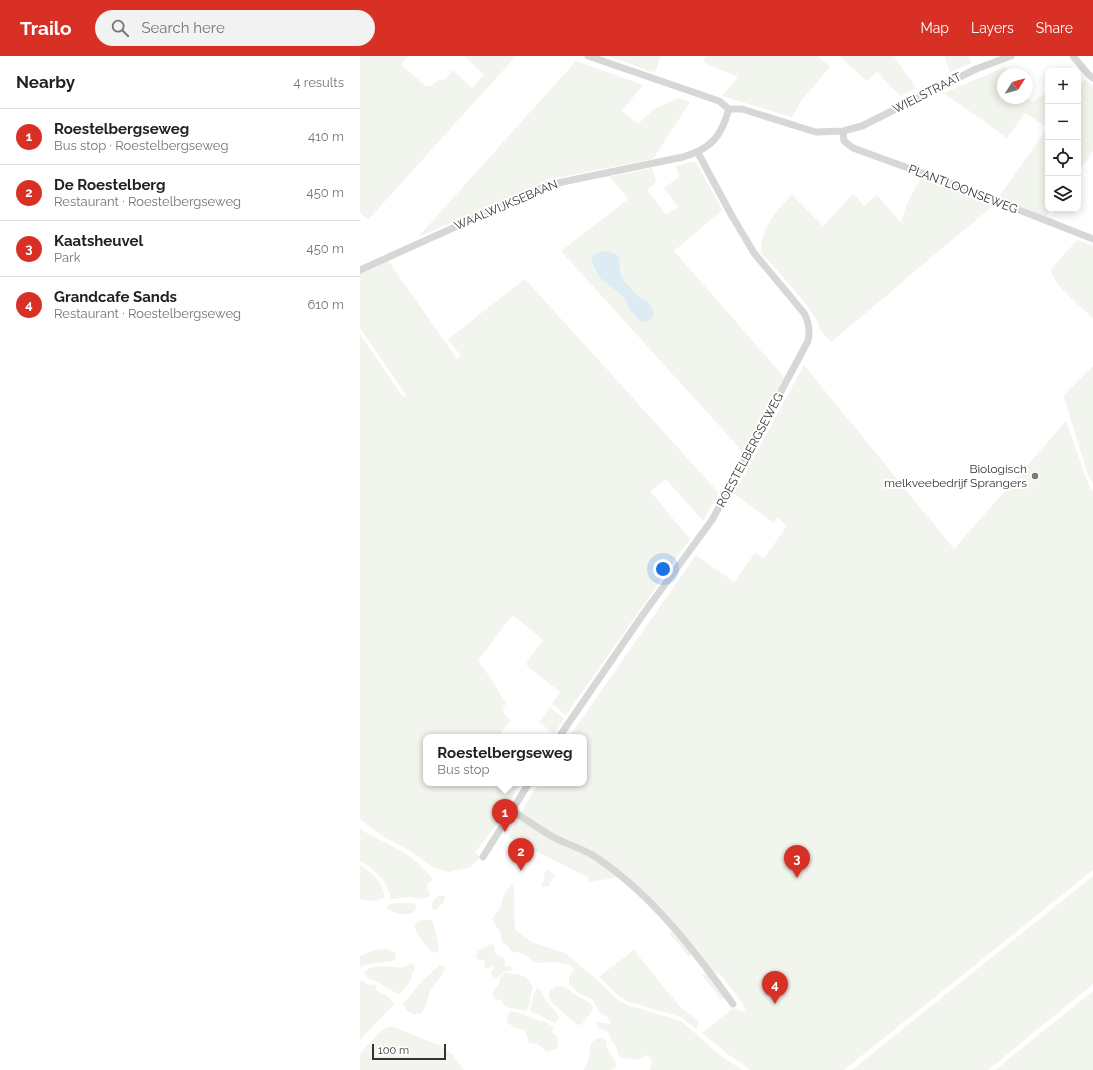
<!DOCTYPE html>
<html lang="en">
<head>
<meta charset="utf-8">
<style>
	body { margin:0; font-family:Raleway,sans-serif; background:#f2f2f2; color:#202124 }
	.controls { position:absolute; right:12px; top:12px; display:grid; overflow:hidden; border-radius:8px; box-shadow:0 2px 10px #0003 }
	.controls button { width:36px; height:36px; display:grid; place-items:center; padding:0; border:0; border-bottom:1px solid #e0e0e0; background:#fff; color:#202124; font:20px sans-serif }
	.compass { position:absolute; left:637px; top:12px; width:36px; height:36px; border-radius:50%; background:#fff; box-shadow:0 2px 10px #0003; rotate:53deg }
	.scale { position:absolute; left:12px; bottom:10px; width:74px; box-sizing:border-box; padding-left:4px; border:2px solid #333; border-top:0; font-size:11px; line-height:14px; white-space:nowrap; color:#333; -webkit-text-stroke:3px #fff; paint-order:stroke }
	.you { position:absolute; left:303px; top:513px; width:14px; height:14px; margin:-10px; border:3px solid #fff; border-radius:50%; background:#1a73e8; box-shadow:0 0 0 6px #1a73e833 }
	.badge { display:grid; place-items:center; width:26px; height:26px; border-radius:50%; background:#d93025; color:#fff; font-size:13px; font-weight:700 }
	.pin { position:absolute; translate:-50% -33px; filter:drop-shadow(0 1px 2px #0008) }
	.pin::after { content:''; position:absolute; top:21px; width:14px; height:12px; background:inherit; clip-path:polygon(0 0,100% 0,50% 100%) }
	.popup { position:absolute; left:63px; top:678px; width:164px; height:52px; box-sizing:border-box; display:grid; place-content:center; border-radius:8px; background:#fff; filter:drop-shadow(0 1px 3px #0005); font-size:13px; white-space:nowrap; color:#757577 }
	.popup b { font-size:15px; color:#202124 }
	.popup::after { content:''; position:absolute; left:50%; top:100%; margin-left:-8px; border:8px solid transparent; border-top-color:#fff }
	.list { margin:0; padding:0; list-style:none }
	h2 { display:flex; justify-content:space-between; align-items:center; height:52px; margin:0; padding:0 16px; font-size:17px }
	h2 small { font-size:13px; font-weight:400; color:#757577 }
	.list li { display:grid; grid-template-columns:26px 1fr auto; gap:12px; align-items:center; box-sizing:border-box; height:56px; padding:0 16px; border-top:1px solid #e0e0e0 }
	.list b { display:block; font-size:15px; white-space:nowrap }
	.list p { margin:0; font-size:13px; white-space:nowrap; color:#757577 }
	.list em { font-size:13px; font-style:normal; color:#757577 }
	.icon { flex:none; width:22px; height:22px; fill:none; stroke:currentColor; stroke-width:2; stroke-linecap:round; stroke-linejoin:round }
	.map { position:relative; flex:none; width:733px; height:1014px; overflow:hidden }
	header { display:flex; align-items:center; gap:24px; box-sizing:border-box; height:56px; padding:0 20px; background:#d93025; color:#fff }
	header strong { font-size:19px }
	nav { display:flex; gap:22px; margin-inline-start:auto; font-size:14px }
	.search { width:280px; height:36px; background:#f2f2f2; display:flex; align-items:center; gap:10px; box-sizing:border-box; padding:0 14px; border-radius:22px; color:#757577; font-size:15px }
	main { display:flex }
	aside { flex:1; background:#fff }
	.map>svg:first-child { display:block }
	.green { fill:#f1f5ed; fill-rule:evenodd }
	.water { fill:#ddebf3 }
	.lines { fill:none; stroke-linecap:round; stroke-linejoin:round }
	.minor { stroke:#d7d7d7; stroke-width:7 }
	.poi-dot { fill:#7a7a7a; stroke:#fff; stroke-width:1.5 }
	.labels { text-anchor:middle; stroke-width:4; stroke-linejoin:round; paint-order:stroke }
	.street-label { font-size:12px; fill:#333; stroke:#fff }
	.poi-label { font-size:12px; fill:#333; stroke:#fff; text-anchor:end }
</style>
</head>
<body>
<header>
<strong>Trailo</strong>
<div class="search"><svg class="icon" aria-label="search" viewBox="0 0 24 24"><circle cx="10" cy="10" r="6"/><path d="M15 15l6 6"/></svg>Search here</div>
<nav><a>Map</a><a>Layers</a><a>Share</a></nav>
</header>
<main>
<aside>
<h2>Nearby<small>4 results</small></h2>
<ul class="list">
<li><span class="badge">1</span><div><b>Roestelbergseweg</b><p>Bus stop · Roestelbergseweg</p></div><em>410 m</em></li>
<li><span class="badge">2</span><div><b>De Roestelberg</b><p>Restaurant · Roestelbergseweg</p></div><em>450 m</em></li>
<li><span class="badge">3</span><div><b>Kaatsheuvel</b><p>Park</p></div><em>450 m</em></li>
<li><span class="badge">4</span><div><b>Grandcafe Sands</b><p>Restaurant · Roestelbergseweg</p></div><em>610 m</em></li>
</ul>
</aside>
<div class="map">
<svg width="733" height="1014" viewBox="0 0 733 1014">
	<rect width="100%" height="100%" fill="#fff"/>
	<path class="green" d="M 0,0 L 48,0 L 41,9 L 66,30 L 71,30 L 77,25 L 85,23 L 93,14 L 112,32 L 124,19 L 104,0 L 156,0 L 8,164 L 0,157 Z
		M 248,0 L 301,0 L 295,17 Z
		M 345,0 L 458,0 L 470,11 L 442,44 L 432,61 L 362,40 L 378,21 L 343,6 Z
		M 479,0 L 534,0 L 556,32 L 540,40 L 517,16 L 507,25 Z
		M 584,0 L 609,0 L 612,7 L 590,16 Z
		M 216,5 L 283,29 L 262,55 L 278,68 L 294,53 L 319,42 L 330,46 L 293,103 L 196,122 L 184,126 L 134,149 L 58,181 Z
		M 645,11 L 650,18 L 643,18 L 643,42 L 667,42 L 667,40 L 672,46 L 688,36 L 688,153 L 692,153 L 686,161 L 638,142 L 668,100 L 687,71 L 665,57 L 647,82 L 584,37 Z
		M 725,23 L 733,30 L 733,95 L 718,116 L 718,30 Z
		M 331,106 L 335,106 L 339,111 L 362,154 L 314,195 L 424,321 L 383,396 L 201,195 L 267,144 L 267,141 L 249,121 L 292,112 L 296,126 L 287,134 L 306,159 L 318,151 L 304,132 L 319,121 L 316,110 ZM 259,200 L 260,215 L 264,226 C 270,229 271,234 276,238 C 286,245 291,245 294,259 L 276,262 L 272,255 L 268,251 L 264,241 L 240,222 L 232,207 Z
		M 561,122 L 633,150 L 544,224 L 544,225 L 471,286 L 460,274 C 461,260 413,210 401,197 C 399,175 417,153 432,139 L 463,170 L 493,138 L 504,150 L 517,139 L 541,167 L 547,147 Z
		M 717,184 L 733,190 L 733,262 C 720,250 697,232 691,216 L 692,212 Z
		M 27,203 L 97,303 L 101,300 L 88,283 L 165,223 L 359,437 L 343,465 L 306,423 L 290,435 L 330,483 L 206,659 L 192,648 L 200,636 L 167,610 L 167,606 L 183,584 L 154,560 L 151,561 L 118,605 L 132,624 L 146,648 C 139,657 147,658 150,665 L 141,676 L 145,681 L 66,681 L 66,727 L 161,727 L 137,768 L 115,796 L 120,801 L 111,811 L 89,816 L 74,812 L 52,796 L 24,781 L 0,763 L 0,278 L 43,341 L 46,339 L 0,272 L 0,215 Z
		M 444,309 L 594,493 L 706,365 L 728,427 L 733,436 L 733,814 L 484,1014 L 391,1014 L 369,999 L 342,977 L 373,952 L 386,956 L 383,948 L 360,918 L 354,917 L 266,822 L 160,758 L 179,727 L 224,727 L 224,681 L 209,681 L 336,499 L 374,526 L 395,497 L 404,502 L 427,470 L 417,461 L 414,467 L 374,438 Z
		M 733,310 L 733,427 L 728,419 L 704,341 L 705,338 Z
		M 190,651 L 204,663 L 194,678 L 179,666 Z
		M 158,762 L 230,801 L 259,821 L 230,826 L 227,821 L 148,781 Z
		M 0,772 C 9,780 20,783 30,789 C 47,797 61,808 73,823 L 67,829 L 70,839 L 69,841 L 62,843 L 49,841 L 31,843 C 29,827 14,812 0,805 Z
		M 0,809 C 11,816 26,828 24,842 L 12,845 L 0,843 Z
		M 187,814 L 195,819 L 188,831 L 186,830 L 184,832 L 181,830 L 185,822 L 183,820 Z
		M 733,820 L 733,928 L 628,1014 L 492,1014 Z
		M 152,827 L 154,834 L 155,872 L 157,875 L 171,886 L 205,897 L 236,923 L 258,944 L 267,949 L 321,965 L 360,999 L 382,1014 L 290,1014 C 292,1007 295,1001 284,999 L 283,1002 L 276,1004 L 261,1001 L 258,998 L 257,992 L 252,986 L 249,977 L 239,972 L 236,968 L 237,966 L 250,968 L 250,964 L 239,955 L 232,943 L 218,937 L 209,928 L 209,920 L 214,914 L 211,909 L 194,906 L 175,907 L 164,898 L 151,895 L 149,891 L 142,886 C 142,876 136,871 132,863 L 140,852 L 144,838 Z
		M 82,839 L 85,841 L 84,846 L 76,854 L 73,853 L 72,851 C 72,844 76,841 82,839 Z
		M 36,847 L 53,847 L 57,850 C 53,864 37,857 27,853 L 27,851 L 31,848 Z
		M 61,864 L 70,864 L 73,866 L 79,892 L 78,895 L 76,897 C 68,896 59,880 55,873 L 55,869 Z
		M 311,876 L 314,877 L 332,896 L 329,901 L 309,877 Z
		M 132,887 L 135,892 L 135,898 L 145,903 L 145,910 L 151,910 L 152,914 L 143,916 L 137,922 L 132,920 L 131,915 L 135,912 L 133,910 L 130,912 L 125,913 L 124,904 L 119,904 L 116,901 L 118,895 Z
		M 24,893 L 30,894 L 35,897 L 36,903 L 34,905 L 14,907 L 0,911 L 0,900 L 16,894 Z
		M 274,894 L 320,951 L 338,964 L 337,974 L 321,961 L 269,946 L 259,940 L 239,921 Z
		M 53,907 L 55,912 L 52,918 L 52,923 L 41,937 L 38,938 L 16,925 L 9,923 L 6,920 L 5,916 C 19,903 35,918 53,907 Z
		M 80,909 L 82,909 L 85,912 L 84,915 C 81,922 74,928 70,936 C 66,943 67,962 53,958 C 48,956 45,952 43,947 L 48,943 L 63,924 Z
		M 146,917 C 161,919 165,917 173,931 C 169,940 172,947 166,955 L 145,951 L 141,944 L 135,943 L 132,937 C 134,934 137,931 139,928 C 141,923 139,920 146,917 Z
		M 345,917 L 348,917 L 364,939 L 364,942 L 361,943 L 342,919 Z
		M 0,924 L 7,928 L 16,929 L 16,934 C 23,938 31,941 34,948 L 0,984 Z
		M 196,930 L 205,931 L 221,942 L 230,947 L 233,951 C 231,959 226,962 221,969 L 216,968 L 192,947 L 189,941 L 190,934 Z
		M 177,932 C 183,936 183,941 188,947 C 192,953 197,955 199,962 L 195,967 L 170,955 C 173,947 172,939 177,932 Z
		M 733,935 L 733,1014 L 636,1014 L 646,1005 Z
		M 150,955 L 157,956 L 180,965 L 185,965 L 194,972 L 192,976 L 197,980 L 198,992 L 195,994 L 192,994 L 188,996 L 177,988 L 169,987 L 165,974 L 156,972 L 147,967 L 147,961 Z
		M 29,971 L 34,971 L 79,989 L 93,999 L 104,1014 L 0,1014 L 0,997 L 23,973 Z
		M 242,982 L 246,985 L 247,993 L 256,1006 L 256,1010 L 251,1014 L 224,1014 L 228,1005 L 231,987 L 236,983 Z"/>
	<path class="water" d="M 245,195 L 251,196 L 259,200 L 260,215 L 264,226 C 270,229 271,234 276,238 C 286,246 291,244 294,259 L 289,265 L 282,266 L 278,263 L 268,251 L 264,241 L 240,222 L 232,207 L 231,206 C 233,198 237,196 245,195 Z"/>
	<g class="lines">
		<path class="minor" d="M 228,0 L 359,45 L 369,53 L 382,53 L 449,74 L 456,76 L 483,75 L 502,70 L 616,13 L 651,0
			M 713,0 L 728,18 L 733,22
			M 483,75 L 484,85 L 493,92 L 606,133 L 733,183
			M 0,214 L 188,129 L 323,101 C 351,93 361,81 369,53
			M 199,681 L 284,557 L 352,464 L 448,285 C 450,275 449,266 444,257 L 394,197 L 372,160 L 338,97
			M 152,755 C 166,763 179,773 193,781 C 206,788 221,792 234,800 C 291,837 334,894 373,948
			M 123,801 L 169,727"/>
	</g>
	<circle class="poi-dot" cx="675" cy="420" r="4"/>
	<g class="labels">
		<g class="street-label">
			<text transform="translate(567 37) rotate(-27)" y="4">WIELSTRAAT</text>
			<text transform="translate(603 133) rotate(21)" y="4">PLANTLOONSEWEG</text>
			<text transform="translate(146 149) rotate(-23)" y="4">WAALWIJKSEBAAN</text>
			<text transform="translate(390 394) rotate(-62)" y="4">ROESTELBERGSEWEG</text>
		</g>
		<g class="poi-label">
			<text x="667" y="417">Biologisch<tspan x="667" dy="14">melkveebedrijf Sprangers</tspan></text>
		</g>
	</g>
</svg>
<div class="controls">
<button>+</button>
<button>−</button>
<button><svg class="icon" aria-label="locate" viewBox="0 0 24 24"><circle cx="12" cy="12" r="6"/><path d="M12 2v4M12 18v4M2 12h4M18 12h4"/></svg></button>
<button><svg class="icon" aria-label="layers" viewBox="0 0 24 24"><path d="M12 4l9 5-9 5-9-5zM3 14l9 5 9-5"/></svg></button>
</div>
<svg class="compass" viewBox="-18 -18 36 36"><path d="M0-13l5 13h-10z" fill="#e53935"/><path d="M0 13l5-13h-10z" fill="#757577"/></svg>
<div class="scale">100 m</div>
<div class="you"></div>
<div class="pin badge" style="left:145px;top:776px">1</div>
<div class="popup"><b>Roestelbergseweg</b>Bus stop</div>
<div class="pin badge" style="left:161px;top:815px">2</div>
<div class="pin badge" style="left:437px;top:822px">3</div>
<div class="pin badge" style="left:415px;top:948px">4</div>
</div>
</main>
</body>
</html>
